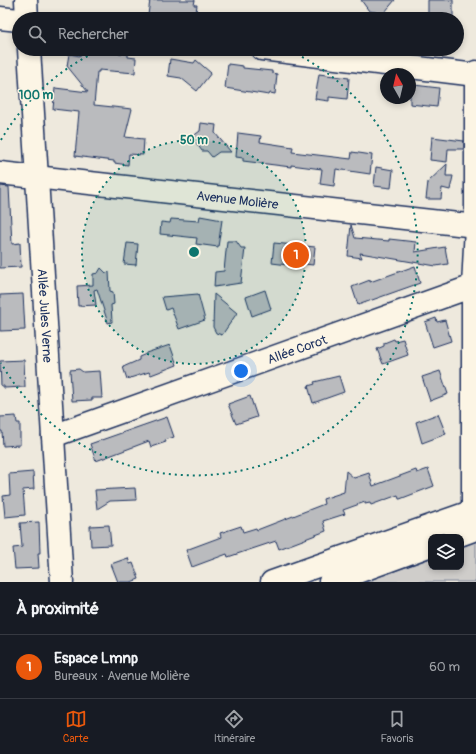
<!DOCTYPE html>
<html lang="fr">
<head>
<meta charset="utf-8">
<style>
	body { margin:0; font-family:Pangolin,sans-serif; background:#242831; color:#f1f3f6 }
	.controls { position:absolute; right:12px; bottom:12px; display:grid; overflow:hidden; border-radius:8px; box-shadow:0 2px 6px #0003 }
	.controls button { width:36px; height:36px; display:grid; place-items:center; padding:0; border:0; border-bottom:1px solid #363941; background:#171b24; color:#f1f3f6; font:20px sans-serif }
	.compass { position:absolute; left:380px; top:68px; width:36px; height:36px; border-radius:50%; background:#171b24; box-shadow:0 2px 6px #0003; rotate:352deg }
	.you { position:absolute; left:241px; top:371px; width:14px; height:14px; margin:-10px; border:3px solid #fff; border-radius:50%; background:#1a73e8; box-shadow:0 0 0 6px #1a73e833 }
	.badge { display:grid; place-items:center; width:26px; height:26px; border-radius:50%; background:#ea580c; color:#fff; font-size:13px; font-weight:700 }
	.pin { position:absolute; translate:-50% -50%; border:2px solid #fff; box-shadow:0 1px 4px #0006 }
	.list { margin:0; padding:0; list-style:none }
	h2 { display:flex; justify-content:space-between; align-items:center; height:52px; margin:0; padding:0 16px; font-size:17px }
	h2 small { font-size:13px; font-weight:400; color:#9ea1a6 }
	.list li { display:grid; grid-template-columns:26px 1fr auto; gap:12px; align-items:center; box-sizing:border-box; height:64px; padding:0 16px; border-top:1px solid #363941 }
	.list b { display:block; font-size:15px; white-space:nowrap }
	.list p { margin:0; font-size:13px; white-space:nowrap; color:#9ea1a6 }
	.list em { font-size:13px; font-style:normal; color:#9ea1a6 }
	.icon { flex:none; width:22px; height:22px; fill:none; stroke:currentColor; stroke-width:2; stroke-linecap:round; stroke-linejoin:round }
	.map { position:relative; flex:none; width:476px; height:582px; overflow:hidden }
	.search { position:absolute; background:#171b24; box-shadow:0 2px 6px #0003; left:12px; right:12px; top:12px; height:44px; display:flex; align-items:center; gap:10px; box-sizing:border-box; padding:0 14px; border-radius:22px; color:#9ea1a6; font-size:15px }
	.sheet { height:116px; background:#171b24 }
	nav { display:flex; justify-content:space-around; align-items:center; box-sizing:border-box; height:56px; border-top:1px solid #363941; background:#171b24; font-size:11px; color:#9ea1a6 }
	nav a { display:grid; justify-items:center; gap:2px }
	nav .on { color:#ea580c }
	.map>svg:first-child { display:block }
	.green { fill:#cfcdca; stroke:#757e94 }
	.building { fill:#babbbe; stroke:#1b2f5e }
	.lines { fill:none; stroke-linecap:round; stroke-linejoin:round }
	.minor-casing { stroke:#1b2f5e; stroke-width:25 }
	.major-casing { stroke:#1b2f5e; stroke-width:25 }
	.minor { stroke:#fcf5e5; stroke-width:22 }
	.major { stroke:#fcf5e5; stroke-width:22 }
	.ring { fill:none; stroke:#0f766e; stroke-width:2; stroke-dasharray:2 4 }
	.labels { text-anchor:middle; stroke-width:3; stroke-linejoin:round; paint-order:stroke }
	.street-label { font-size:13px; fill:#1b2f5e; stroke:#fcf5e5 }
	.centre { fill:#0f766e; stroke:#fcf5e5; stroke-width:2 }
	.ring-label { font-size:12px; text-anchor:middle; font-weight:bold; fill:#0f766e; stroke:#fcf5e5; stroke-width:3; stroke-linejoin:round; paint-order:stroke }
</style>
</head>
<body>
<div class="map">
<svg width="476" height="582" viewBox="0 0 476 582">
	<rect width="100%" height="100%" fill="#eee9dd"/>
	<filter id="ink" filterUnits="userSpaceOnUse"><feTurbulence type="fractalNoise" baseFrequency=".025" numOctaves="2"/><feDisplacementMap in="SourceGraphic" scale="8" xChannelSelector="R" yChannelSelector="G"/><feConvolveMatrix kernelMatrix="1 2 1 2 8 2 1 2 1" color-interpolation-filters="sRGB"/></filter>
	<g filter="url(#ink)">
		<path class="green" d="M 476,541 L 476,582 L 364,582 L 431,558 L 431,567 L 461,567 L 461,547 Z"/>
		<path class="building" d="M 150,0 L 195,0 L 194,5 L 197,5 L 195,19 L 175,19 L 148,15 Z
			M 361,0 L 395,0 L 379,19 L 376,12 L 369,11 Z
			M 428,0 L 453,0 L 453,19 L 428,19 Z
			M 80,49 L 128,54 L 128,57 L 136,58 L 135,73 L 99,70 L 99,72 L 97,72 L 94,105 L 132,109 L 125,137 L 144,139 L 143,155 L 129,154 L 128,165 L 114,163 L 114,161 L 75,156 L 79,112 L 53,109 L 55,88 L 88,92 L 67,66 L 69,54 L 80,56 Z
			M 170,59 L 194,63 L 196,60 L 211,73 L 197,91 L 181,78 L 168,76 Z
			M 228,64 L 243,66 L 243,68 L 272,71 L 272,73 L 277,74 L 275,94 L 270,93 L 269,95 L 225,88 Z
			M 319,74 L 349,78 L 347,99 L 329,97 L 329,101 L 315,99 Z
			M 414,85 L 439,88 L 437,107 L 410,104 L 410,86 L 414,86 Z
			M 201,123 L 216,125 L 215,133 L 231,152 L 219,152 L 212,157 L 207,151 L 202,151 L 192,137 L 200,131 Z
			M 238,133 L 261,136 L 260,142 L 293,147 L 292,152 L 351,159 L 352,152 L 372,155 L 370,174 L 336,169 L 334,186 L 320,184 L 322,169 L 291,165 L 291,167 L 243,161 L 243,158 L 236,157 Z
			M 432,137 L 464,141 L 464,149 L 448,149 L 447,162 L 430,160 Z
			M 447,164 L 446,176 L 453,176 L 450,190 L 442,188 L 441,199 L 426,199 L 428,182 Z
			M 376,167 L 393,170 L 391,188 L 374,186 Z
			M 0,186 L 9,187 L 12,244 L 20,243 L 21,267 L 0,268 Z
			M 200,216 L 222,220 L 218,247 L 196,244 L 197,238 L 160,234 L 161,222 L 170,223 L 171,219 L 199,221 Z
			M 351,225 L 355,238 L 389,241 L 389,239 L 416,242 L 415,252 L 445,247 L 448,264 L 436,266 L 360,253 L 362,258 L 348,256 Z
			M 227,241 L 236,241 L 241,248 L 245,248 L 241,283 L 214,287 L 215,272 L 224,271 Z
			M 127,243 L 138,244 L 136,265 L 124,264 Z
			M 274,243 L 315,247 L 313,265 L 296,263 L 296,266 L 272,263 Z
			M 415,266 L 420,283 L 358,305 L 352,287 L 370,280 L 370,282 Z
			M 101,268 L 106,273 L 109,272 L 110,291 L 113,292 L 114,304 L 111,305 L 112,322 L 108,323 L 97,289 L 94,290 L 96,305 L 78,306 L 77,286 L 93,285 L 93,274 L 98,273 Z
			M 265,290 L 271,309 L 252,316 L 246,297 Z
			M 23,294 L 25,330 L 0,331 L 0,295 Z
			M 198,294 L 205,320 L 179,329 L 171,308 L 166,310 L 162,297 Z
			M 214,294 L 237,313 L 222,335 L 216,333 L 213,327 Z
			M 436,318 L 437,322 L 445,320 L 451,341 L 433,347 L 425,322 Z
			M 394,339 L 395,341 L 403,339 L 408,355 L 383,364 L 377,349 L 384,346 L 384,343 Z
			M 170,345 L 177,365 L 151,375 L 149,372 L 127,379 L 123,367 L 139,360 L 139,357 L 146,354 L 146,353 Z
			M 24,360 L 25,387 L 4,388 L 4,386 L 1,386 L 0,361 Z
			M 79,369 L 83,372 L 100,371 L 102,398 L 92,398 L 92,400 L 72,401 L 70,370 Z
			M 440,371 L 448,394 L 430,401 L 422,377 Z
			M 339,376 L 344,392 L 313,403 L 308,386 L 315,384 L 314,382 Z
			M 250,396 L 257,417 L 236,424 L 228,404 Z
			M 438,414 L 446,434 L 422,443 L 416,422 Z
			M 16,416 L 17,423 L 20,423 L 20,445 L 3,446 L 2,431 L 0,431 L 0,417 Z
			M 167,417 L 174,437 L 165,440 L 166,442 L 151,447 L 149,441 L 96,461 L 90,444 Z
			M 428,469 L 434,486 L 400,499 L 399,499 L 398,495 L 371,505 L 370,503 L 365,504 L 365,502 L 343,510 L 345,514 L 323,521 L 326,531 L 279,549 L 276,541 L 228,557 L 227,554 L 192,567 L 186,550 L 221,537 L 220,533 L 241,526 L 243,532 L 256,528 L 257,530 L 324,504 L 323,499 L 344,492 L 346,471 L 354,478 L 369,473 L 373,486 L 416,470 L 417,473 Z
			M 33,472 L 34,489 L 23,490 L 25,515 L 5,517 L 3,496 L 10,495 L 9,474 Z
			M 135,488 L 136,500 L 110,501 L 97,509 L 95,490 Z
			M 39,522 L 40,553 L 38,553 L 39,568 L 15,569 L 13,548 L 22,547 L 20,523 Z
			M 109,525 L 111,545 L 91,546 L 90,526 Z
			M 128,558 L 130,564 L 133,563 L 139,579 L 131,582 L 118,582 L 111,564 Z"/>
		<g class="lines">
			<g class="minor-casing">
				<g id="minor">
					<path d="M 26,0 L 27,19"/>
					<path d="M 0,18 L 19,20"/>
					<path id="s1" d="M 29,49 L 62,582"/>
					<path d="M 262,49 L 476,75"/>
					<path id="s2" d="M 0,173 L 476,226"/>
					<path id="s3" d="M 53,436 L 476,285"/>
					<path d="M 473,511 L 473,287 L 476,226 L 476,72"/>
				</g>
			</g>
			<g class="major-casing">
				<path id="major" d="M 454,537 L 476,529
					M 272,582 L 476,510
					M 330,582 L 431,545"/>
			</g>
			<use href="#minor" class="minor"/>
			<use href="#major" class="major"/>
		</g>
	</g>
	<circle cx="194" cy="252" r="112" fill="#0f766e" fill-opacity=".12"/>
	<g class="ring">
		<circle cx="194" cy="252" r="112"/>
		<path d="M1 140A223 223 0 0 1 102 49M286 49A223 223 0 1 1 1 363"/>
	</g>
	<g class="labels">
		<g class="street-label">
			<text dy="5" stroke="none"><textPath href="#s2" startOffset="239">Avenue Molière</textPath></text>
			<text dy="5" stroke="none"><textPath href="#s1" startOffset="267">Allée Jules Verne</textPath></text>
			<text dy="5" stroke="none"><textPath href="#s3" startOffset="259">Allée Corot</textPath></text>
		</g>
	</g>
	<circle cx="194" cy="252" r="6" class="centre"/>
	<g class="ring-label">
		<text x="36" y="99">100 m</text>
		<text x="194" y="144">50 m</text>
	</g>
</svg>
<div class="controls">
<button><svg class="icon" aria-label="layers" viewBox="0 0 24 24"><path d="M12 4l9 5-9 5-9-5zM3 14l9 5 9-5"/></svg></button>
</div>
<svg class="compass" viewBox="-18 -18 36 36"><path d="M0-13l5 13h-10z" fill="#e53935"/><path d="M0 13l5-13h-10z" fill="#9ea1a6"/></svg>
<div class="you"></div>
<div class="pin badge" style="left:296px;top:255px">1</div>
<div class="search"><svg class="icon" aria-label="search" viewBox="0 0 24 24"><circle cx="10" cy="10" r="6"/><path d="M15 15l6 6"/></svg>Rechercher</div>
</div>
<section class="sheet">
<h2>À proximité<small></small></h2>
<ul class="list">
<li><span class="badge">1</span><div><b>Espace Lmnp</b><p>Bureaux · Avenue Molière</p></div><em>60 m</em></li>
</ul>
</section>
<nav>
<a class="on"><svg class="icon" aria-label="map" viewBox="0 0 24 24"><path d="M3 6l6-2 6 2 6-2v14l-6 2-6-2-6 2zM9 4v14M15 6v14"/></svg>Carte</a>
<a><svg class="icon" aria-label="directions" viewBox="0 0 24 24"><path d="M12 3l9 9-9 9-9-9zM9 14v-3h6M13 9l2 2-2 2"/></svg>Itinéraire</a>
<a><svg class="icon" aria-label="saved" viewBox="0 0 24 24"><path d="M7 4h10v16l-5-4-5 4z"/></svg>Favoris</a>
</nav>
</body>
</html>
